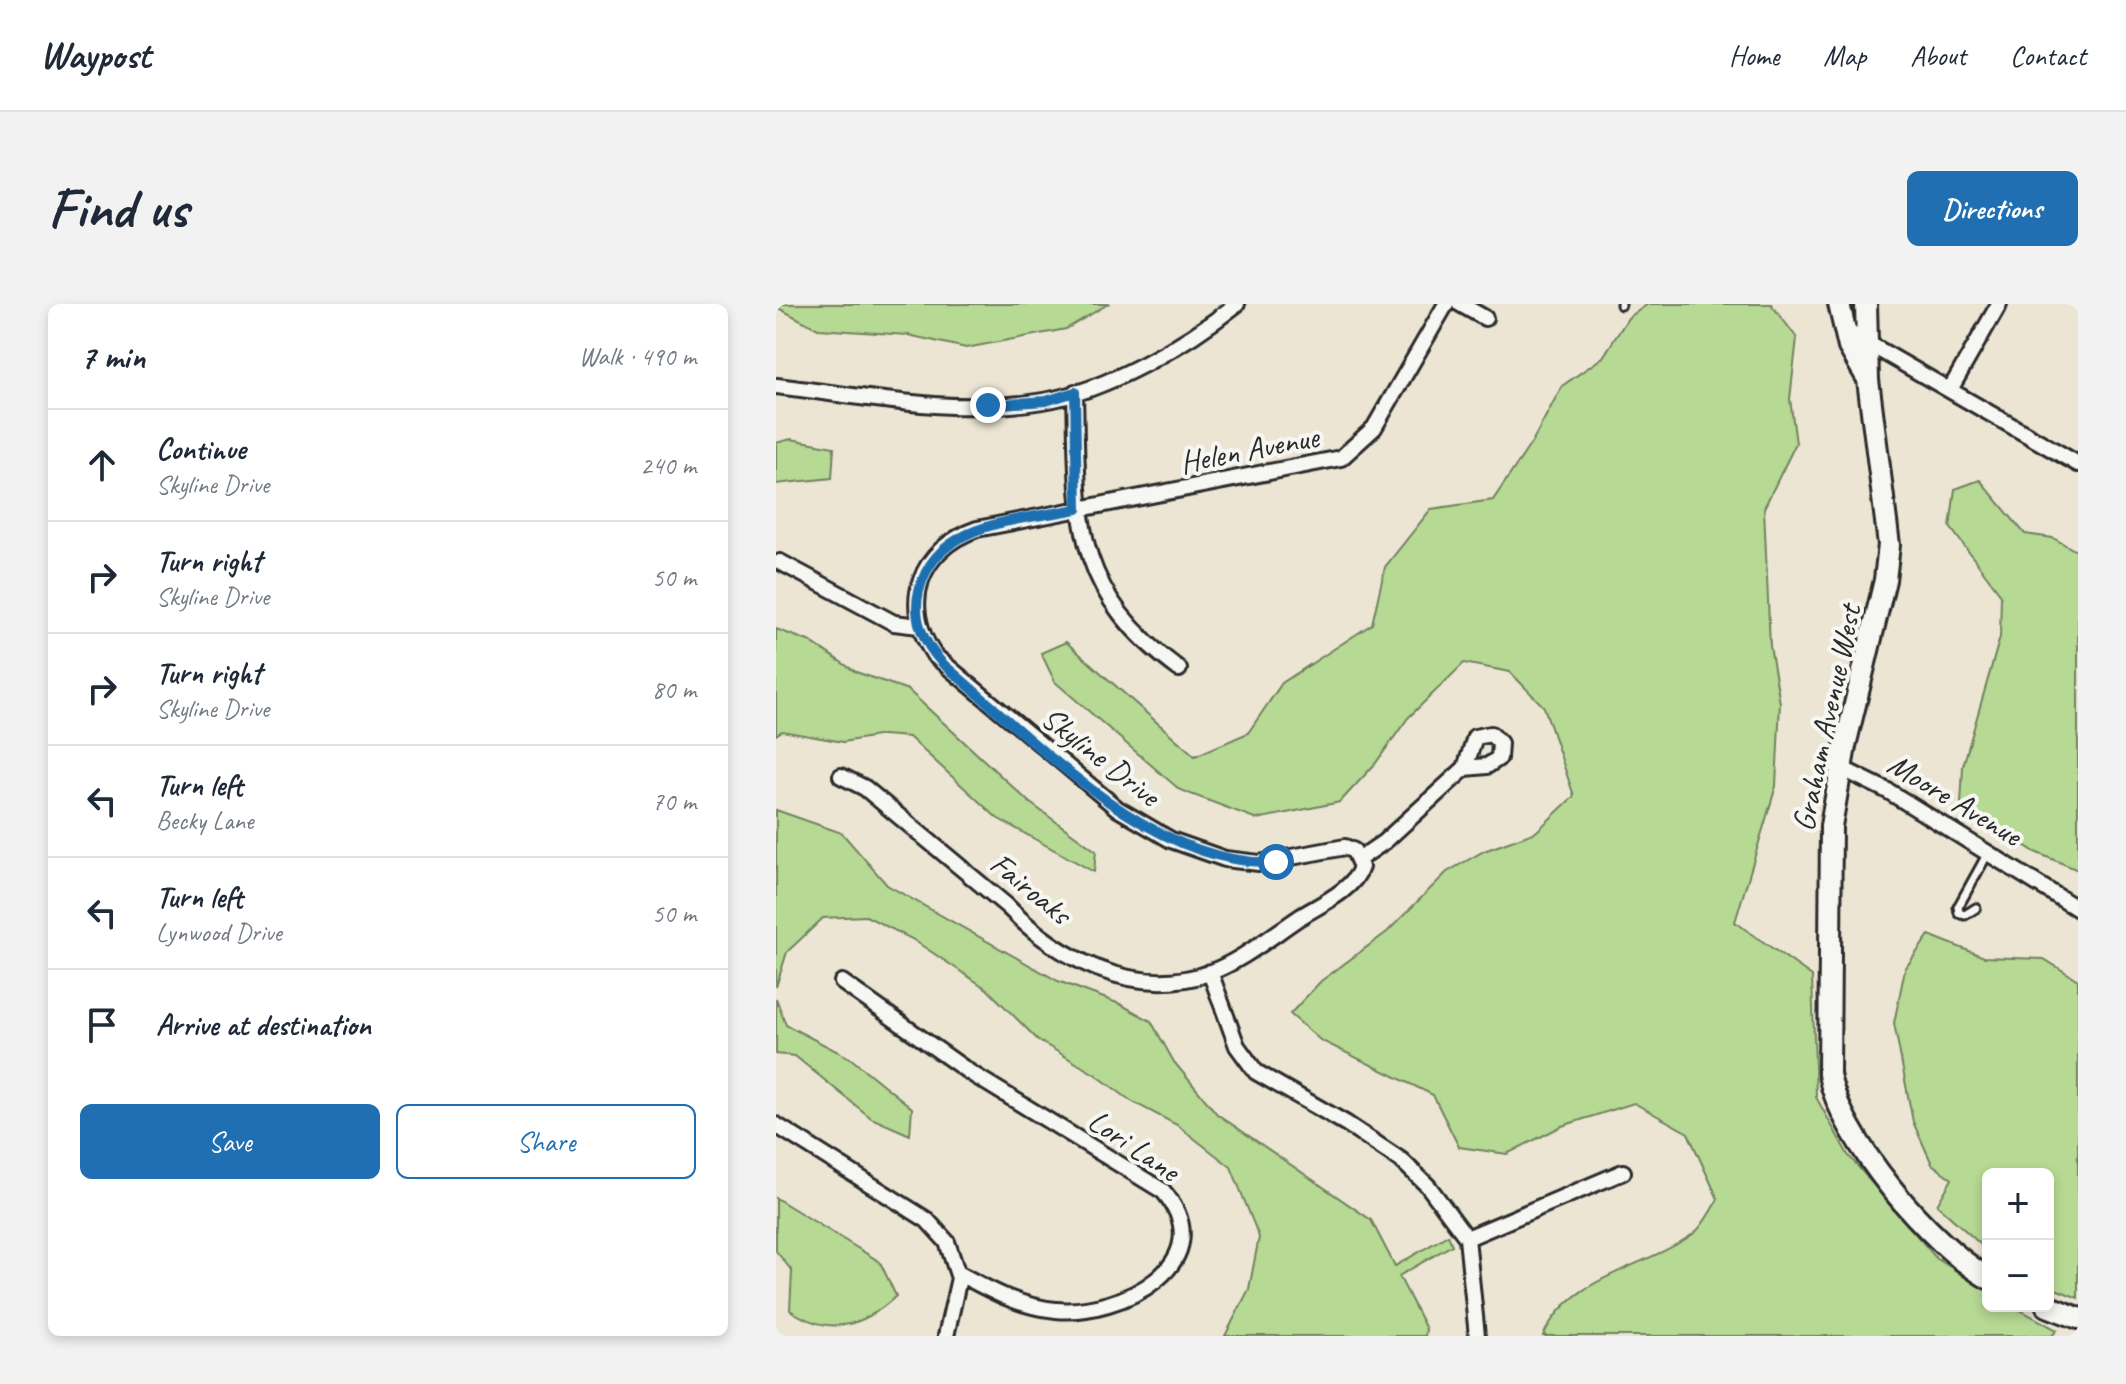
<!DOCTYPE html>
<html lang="en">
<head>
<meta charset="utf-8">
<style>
	body { margin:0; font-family:Caveat,sans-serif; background:#f2f2f3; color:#1f2937 }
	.controls { position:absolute; right:24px; bottom:24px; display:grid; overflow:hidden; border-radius:12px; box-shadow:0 4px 12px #0003 }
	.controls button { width:72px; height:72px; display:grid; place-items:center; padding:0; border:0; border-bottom:2px solid #e0e1e3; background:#fff; color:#1f2937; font:40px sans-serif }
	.stop { position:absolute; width:24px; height:24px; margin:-18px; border:6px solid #1f6fb2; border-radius:50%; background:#fff }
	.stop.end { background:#1f6fb2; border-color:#fff; box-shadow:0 2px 8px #0008 }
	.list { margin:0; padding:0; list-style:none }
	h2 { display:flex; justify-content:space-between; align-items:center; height:104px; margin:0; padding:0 32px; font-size:34px }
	h2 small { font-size:26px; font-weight:400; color:#747a83 }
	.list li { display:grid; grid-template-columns:52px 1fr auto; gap:24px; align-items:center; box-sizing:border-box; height:112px; padding:0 32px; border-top:2px solid #e0e1e3 }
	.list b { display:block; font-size:30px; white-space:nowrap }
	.list p { margin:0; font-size:26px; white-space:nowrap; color:#747a83 }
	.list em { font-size:26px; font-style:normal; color:#747a83 }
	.actions { display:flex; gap:16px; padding:24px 32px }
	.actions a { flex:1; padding:18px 0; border:2px solid #1f6fb2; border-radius:12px; text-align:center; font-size:28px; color:#1f6fb2 }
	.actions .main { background:#1f6fb2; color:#fff }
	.icon { flex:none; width:44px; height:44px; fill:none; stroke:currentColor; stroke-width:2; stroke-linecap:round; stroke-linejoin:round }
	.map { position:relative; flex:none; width:1302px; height:1032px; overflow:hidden; border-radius:12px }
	header { display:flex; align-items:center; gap:48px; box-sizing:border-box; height:112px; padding:0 40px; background:#fff; border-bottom:2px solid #e0e1e3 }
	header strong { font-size:38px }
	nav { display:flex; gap:44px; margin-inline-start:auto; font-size:28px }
	.intro { display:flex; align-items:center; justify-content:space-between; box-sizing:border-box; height:192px; padding:0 48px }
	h1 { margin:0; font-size:56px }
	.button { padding:20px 36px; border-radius:12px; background:#1f6fb2; color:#fff; font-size:28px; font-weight:700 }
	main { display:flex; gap:48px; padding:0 48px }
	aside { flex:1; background:#fff; border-radius:12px; box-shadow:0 4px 12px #0003 }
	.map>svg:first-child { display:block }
	.green { fill:#b6d993; stroke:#70825f; stroke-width:2 }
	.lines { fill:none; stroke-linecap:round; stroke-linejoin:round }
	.lane-casing { stroke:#2b2b2b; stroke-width:13 }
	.street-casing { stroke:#2b2b2b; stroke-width:20 }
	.secondary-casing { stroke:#2b2b2b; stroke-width:26 }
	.lane { stroke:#f6f6f2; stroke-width:7 }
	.street { stroke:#f6f6f2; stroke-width:14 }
	.secondary { stroke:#f6f6f2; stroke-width:20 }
	.route { stroke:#1f6fb2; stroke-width:10 }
	.labels { text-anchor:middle; stroke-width:8; stroke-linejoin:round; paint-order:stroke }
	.street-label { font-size:32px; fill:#2b2b2b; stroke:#f6f6f2 }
</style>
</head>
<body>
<header>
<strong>Waypost</strong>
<nav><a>Home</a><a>Map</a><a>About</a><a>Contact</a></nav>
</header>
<div class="intro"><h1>Find us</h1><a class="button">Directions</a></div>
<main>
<aside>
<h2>7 min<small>Walk · 490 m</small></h2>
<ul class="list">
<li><svg class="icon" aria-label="ahead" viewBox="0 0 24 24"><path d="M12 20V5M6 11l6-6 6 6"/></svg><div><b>Continue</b><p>Skyline Drive</p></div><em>240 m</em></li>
<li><svg class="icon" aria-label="right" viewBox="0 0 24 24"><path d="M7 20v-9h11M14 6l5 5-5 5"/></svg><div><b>Turn right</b><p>Skyline Drive</p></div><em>50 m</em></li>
<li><svg class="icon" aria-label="right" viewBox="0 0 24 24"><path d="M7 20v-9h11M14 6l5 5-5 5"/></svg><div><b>Turn right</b><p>Skyline Drive</p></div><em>80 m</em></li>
<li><svg class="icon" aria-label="left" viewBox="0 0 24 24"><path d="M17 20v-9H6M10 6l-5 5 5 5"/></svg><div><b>Turn left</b><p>Becky Lane</p></div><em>70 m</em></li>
<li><svg class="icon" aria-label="left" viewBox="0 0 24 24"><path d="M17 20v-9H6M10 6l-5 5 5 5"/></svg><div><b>Turn left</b><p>Lynwood Drive</p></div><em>50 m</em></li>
<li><svg class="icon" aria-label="arrive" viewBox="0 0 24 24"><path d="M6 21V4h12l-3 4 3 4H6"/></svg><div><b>Arrive at destination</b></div></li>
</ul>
<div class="actions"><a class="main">Save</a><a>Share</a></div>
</aside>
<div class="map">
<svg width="1302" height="1032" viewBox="0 0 1302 1032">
	<rect width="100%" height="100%" fill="#ede5d4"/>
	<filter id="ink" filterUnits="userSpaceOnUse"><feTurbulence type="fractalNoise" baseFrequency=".0125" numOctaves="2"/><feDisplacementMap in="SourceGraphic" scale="16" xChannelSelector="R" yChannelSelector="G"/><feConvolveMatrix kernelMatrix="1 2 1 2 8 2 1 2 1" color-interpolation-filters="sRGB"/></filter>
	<g filter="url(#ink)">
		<path class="green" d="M 0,0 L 332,0 L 290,25 L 190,44 L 132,31 L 42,25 L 0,3 Z
			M 872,0 L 995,0 L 1021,34 L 1014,95 L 1020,139 L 988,204 L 994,342 L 1004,399 L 1000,482 L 959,618 L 1036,672 L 1040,793 L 1072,851 L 1160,954 L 1212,987 L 1212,1002 L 1237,1002 L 1281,1026 L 1276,1032 L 767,1032 C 795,971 866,966 917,930 C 927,923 935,906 942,895 L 912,829 L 858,799 L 786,822 L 731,850 L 683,843 L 657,791 L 544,736 L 514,710 L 545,677 L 611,628 L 671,568 L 708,547 L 760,528 L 798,492 L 768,403 L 734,368 L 688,359 L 632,414 L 599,460 L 564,498 L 481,515 L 404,486 L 279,378 L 265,349 L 290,338 L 419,452 L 472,429 L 506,379 L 596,320 L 609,263 L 655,205 L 717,196 L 756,138 L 786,82 L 827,53 L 852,14 Z
			M 15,135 L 58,143 L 56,174 L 0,180 L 0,139 Z
			M 1204,176 L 1249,230 L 1277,234 L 1302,248 L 1302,566 L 1259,548 L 1185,501 L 1187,462 L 1224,333 L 1225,291 L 1174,223 L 1179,185 Z
			M 0,325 L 35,338 L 80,368 L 132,386 L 253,498 L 320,547 L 318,568 L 221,514 L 133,433 L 107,431 L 67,438 L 6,427 L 0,431 Z
			M 0,506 L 66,529 L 111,581 L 282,677 L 344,700 L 375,717 L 398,758 L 441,810 L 595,916 L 619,962 L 672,931 L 676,941 L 623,972 L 650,1025 L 649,1032 L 449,1032 L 473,985 L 483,933 L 455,863 L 401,821 L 355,797 L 320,771 L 262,736 L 211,685 L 136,635 L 90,612 L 47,614 L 11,648 L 0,683 Z
			M 1153,631 L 1208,653 L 1268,655 L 1302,676 L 1302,994 L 1272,982 L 1272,870 L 1212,870 L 1212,947 L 1161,901 L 1176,875 L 1156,860 L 1137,818 L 1118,719 L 1129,665 Z
			M 0,694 L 10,721 L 74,754 L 136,804 L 134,831 L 95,814 L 19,752 L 0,750 Z
			M 0,894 L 104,958 L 120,992 C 86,1024 53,1032 14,1006 L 16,967 L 0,947 Z"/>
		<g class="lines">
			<g class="lane-casing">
				<path id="lane" d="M 845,1 L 845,0
					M 1200,604 L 1189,611 L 1183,609 L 1182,603 L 1212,549"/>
			</g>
			<g class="street-casing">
				<path id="street" d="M 684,0 L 709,14
					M 1069,26 L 1302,160
					M 0,82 C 87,92 180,112 267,97 C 331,87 411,40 461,0
					M 1175,84 L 1223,0
					M 299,88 C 302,211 294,285 403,365
					M 4,258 L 118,319 L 143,322
					M 715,430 L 724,439 L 723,454 L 711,462 L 689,464 L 699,433 Z
					M 1065,464 L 1112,487 L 1302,605
					M 65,472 L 89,484 L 231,602 C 281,654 356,694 430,670 C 464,658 494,633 524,613 C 543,601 578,586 585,563 L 578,547 L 569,543 L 483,559 L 449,555 L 395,536 L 342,505 L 158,351 C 124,300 143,245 201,225 L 565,154 L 598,124 L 670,0
					M 583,555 L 608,538 L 689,464
					M 434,668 L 461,742 L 480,768 L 571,820 L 625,856 L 652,882 L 691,934 L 701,1032
					M 66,678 L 193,768 L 387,887 C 449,959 343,1012 280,1006 C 243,1003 214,986 182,969
					M 0,821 L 151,916 L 171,938 L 183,974 L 170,1032
					M 691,934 L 847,868"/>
			</g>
			<g class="secondary-casing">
				<path id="secondary" d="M 1063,0 L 1073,43 L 1090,72
					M 1090,0 L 1092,76 L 1113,241 L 1109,276 L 1069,442 L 1055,522 L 1053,770 C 1065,836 1154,940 1212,974
					M 1271,1002 L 1302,1014"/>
			</g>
			<use href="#lane" class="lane"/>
			<use href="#street" class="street"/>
			<use href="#secondary" class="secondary"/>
		</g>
	</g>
	<g class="lines" filter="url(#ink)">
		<path class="route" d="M 212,101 L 270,97 L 299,88 L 301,205 C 242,217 160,217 143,287 C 136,316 148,339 167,360 C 256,434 377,565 500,558"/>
	</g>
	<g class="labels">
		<g class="street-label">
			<text transform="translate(473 145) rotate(-11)" y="11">Helen Avenue</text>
			<text transform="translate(1050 414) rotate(-78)" y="11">Graham Avenue West</text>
			<text transform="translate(325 452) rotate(38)" y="11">Skyline Drive</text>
			<text transform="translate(1179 495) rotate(31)" y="11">Moore Avenue</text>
			<text transform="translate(255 584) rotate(39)" y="11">Fairoaks</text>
			<text transform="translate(358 841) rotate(34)" y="11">Lori Lane</text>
		</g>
	</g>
</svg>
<div class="controls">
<button>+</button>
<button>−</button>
</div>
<div class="stop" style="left:500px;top:558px"></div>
<div class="stop end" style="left:212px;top:101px"></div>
</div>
</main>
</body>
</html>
